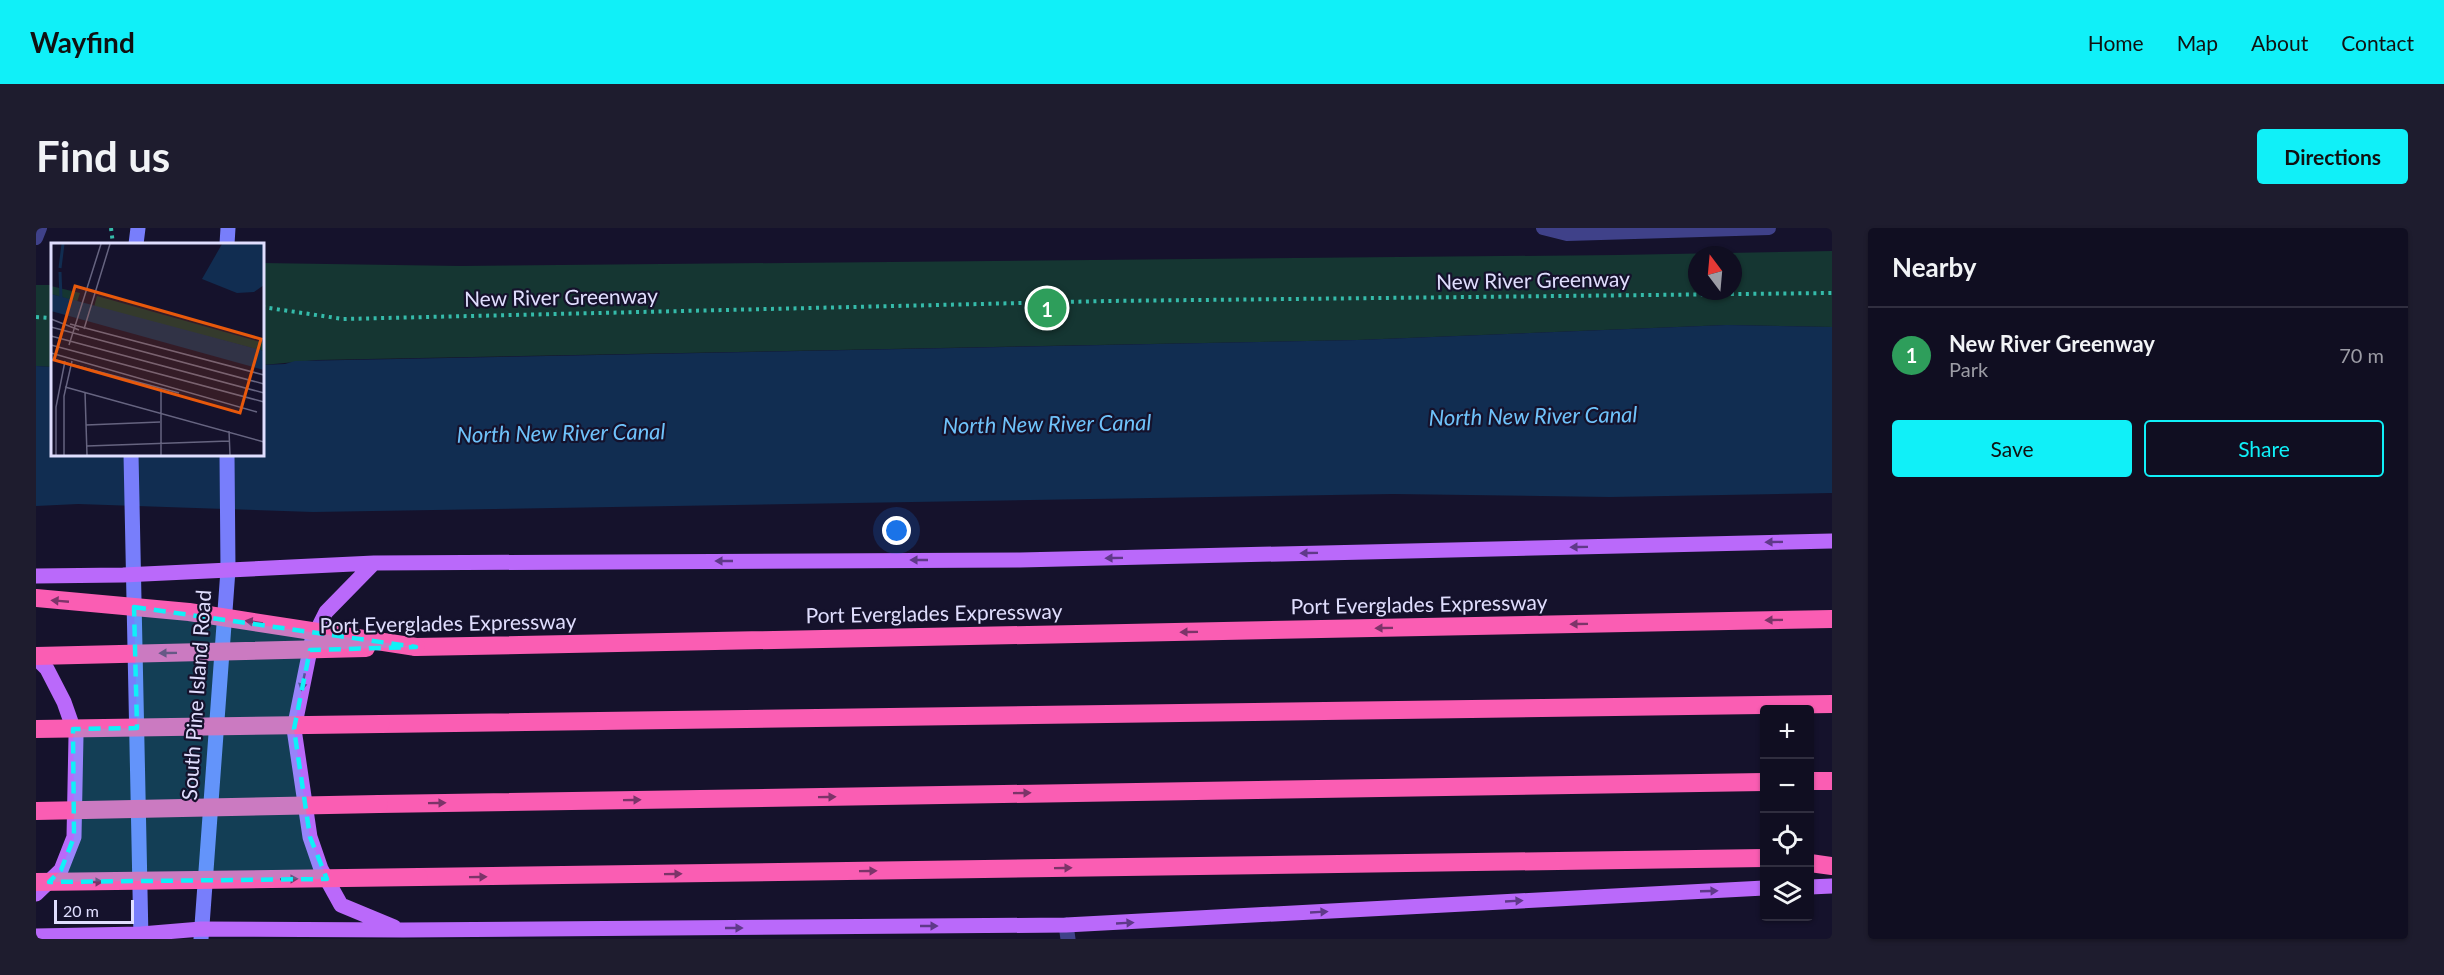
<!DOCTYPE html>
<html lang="en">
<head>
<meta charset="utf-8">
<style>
	body { margin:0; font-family:Lato,sans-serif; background:#1e1c2e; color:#f1f3f6 }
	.controls { position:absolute; right:18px; bottom:18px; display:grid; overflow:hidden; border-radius:6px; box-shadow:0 2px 4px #0004 }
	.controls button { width:54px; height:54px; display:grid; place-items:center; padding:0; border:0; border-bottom:2px solid #302e3f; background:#100e21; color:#f1f3f6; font:30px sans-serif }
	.compass { position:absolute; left:1652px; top:18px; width:54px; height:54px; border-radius:50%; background:#100e21; box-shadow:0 2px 4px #0004; rotate:344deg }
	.scale { position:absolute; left:18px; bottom:15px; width:80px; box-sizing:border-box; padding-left:6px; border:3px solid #e0defe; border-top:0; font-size:16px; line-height:21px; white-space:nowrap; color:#e0defe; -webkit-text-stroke:4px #15122c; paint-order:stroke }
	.you { position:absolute; left:861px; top:303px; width:21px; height:21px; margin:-15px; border:4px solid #fff; border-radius:50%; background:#1a73e8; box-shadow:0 0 0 9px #1a73e833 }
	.badge { display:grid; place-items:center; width:39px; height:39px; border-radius:50%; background:#10f0f8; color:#fff; font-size:20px; font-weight:700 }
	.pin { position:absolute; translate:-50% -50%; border:3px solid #fff; box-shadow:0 2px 6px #0006 }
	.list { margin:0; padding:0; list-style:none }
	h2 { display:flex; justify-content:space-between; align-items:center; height:78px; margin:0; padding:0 24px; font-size:26px }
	h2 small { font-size:20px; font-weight:400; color:#9c9ca5 }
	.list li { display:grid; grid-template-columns:39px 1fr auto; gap:18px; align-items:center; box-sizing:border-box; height:96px; padding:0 24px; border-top:2px solid #302e3f }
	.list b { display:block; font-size:22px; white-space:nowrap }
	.list p { margin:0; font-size:20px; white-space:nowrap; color:#9c9ca5 }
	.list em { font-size:20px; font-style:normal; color:#9c9ca5 }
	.actions { display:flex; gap:12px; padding:18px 24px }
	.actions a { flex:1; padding:14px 0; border:2px solid #10f0f8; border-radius:6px; text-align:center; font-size:21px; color:#10f0f8 }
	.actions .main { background:#10f0f8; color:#111 }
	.icon { flex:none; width:33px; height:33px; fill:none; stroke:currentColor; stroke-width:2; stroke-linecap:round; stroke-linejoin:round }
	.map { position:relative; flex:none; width:1796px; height:711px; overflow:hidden; border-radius:6px }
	header { display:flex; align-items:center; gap:36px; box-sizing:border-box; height:84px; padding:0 30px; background:#10f0f8; color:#111 }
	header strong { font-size:28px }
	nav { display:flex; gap:33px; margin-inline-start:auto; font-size:21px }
	.intro { display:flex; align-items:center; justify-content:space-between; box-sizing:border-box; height:144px; padding:0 36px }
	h1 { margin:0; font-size:42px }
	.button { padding:15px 27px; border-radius:6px; background:#10f0f8; color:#111; font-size:21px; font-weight:700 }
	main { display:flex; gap:36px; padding:0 36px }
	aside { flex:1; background:#100e21; border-radius:6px; box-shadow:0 2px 4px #0004 }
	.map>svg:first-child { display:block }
	.green { fill:#153632; fill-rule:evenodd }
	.water { fill:#112d51 }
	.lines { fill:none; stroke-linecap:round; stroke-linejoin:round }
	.path { stroke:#35bbaa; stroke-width:4; stroke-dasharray:3 4.5; stroke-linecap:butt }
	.service { stroke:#3f4189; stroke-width:14 }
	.minor { stroke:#3f4189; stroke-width:15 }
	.secondary { stroke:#787efb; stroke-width:15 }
	.primary { stroke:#ba69fa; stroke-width:15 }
	.motorway { stroke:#fa5db3; stroke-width:18 }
	.motorway-bridge { stroke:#fa5db3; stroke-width:18 }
	.oneway { fill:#5f3989 }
	.oneway2 { fill:#7c3469 }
	.marked { fill:#10f0f8; fill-opacity:0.2; stroke:#10f0f8; stroke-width:4.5; stroke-dasharray:12 8; stroke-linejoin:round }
	.labels { text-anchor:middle; stroke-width:4.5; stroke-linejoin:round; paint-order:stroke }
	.street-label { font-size:21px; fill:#e0defe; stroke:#15122c }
	.water-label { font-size:22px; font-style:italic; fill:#6fc3fb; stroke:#15122c }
	.inset-river { fill:none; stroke:#112d51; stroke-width:3 }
	.inset-road { fill:none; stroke:#666480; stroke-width:1.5 }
	.view { fill:#e8590c; fill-opacity:0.15; stroke:#e8590c; stroke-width:3 }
	.inset-edge { fill:none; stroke:#e0defe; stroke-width:3 }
</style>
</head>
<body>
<header>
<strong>Wayfind</strong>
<nav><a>Home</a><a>Map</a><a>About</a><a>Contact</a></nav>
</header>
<div class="intro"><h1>Find us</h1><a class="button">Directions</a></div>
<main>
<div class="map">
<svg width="1796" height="711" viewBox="0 0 1796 711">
	<rect width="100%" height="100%" fill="#15122c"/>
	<path class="green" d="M 1796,23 L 1796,99 L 1691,97 L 1322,112 L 281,132 L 227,137 L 226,35 L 424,38 L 1581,27 ZM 1661,27 L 1697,27 L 1697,63 L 1661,63 Z
		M 0,57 L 16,57 L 16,139 L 0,138 Z"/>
	<path class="water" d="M 1691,97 L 1796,99 L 1796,265 L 1574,269 L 1357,266 L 277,284 L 42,276 L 0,278 L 0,138 L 16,139 L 16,226 L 226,226 L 227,137 L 249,136 L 259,133 L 1322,112 Z"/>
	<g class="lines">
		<path class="path" d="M 75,0 L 77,16
			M 226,79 L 307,91 L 1071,73 L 1796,65
			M 0,89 L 16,90"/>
		<path class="service" d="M 1507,0 L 1531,6 L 1733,0
			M 0,10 L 4,0"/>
		<path class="minor" d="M 1030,697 L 1032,711"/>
		<path class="secondary" d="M 100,16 L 102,0
			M 191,16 L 192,0
			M 95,226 L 105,711
			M 165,711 L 192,342 L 191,226"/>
		<path class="primary" d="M 338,335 L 290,384 L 276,412 L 258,501 L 274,609 L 285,641 L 305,677 L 358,699
			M 0,348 L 87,347 L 338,335 L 984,332 L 1796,313
			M 0,430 L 11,441 L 28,474 L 40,508 L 38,609 L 25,642 L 0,666
			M 1774,659 L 1796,658
			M 0,708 L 105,706 L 165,701 L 367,702 L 1030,697 L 1728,660"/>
		<path class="motorway" d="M 380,419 L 1796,391
			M 345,496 L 1796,476
			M 1774,553 L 1796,553
			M 343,576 L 1728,554
			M 1774,635 L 1796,638
			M 383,649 L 1728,630"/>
		<path class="motorway-bridge" d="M 0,370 L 153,384 L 380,419
			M 0,428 L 330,420
			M 0,501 L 345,496
			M 0,583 L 343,576
			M 0,654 L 383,649"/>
	</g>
	<defs><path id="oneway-solid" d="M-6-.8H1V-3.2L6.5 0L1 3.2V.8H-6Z" transform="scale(1.5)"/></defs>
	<g class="oneway">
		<use href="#oneway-solid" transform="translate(1738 314) rotate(179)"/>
		<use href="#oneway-solid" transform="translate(1543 319) rotate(179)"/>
		<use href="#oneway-solid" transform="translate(1273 325) rotate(179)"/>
		<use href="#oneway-solid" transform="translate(1078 330) rotate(179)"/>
		<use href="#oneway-solid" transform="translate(883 332) rotate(180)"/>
		<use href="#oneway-solid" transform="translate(688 333) rotate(180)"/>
		<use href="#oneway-solid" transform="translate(267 454) rotate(101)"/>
		<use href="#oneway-solid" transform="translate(1673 663) rotate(-2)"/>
		<use href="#oneway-solid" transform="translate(1478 673) rotate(-3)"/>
		<use href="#oneway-solid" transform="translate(1283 684) rotate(-3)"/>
		<use href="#oneway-solid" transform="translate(1089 695) rotate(-3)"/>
		<use href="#oneway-solid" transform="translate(893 698)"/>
		<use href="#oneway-solid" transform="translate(698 700)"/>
	</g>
	<g class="oneway2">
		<use href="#oneway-solid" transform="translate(24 373) rotate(-175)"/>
		<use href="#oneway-solid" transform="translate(1738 392) rotate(179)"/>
		<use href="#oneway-solid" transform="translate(218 394) rotate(-171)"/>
		<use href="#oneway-solid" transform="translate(1543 396) rotate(179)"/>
		<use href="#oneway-solid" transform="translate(1348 400) rotate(179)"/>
		<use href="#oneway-solid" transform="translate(1153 404) rotate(179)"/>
		<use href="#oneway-solid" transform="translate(132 425) rotate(179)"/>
		<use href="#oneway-solid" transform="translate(986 565) rotate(-1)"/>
		<use href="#oneway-solid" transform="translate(791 569) rotate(-1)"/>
		<use href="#oneway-solid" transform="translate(596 572) rotate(-1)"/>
		<use href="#oneway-solid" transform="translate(401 575) rotate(-1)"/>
		<use href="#oneway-solid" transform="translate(1027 640) rotate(-1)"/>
		<use href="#oneway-solid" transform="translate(832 643) rotate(-1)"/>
		<use href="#oneway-solid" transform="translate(637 646) rotate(-1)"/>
		<use href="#oneway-solid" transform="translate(442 649) rotate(-1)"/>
		<use href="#oneway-solid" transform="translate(253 651) rotate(-1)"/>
		<use href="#oneway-solid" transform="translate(58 654) rotate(-1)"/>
	</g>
	<path class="marked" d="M 98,379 L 380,419 L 274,422 L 258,501 L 274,609 L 291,651 L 13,654 L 25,642 L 38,609 L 37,501 L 101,500 Z"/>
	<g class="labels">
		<g class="street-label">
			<text transform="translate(1497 53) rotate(-1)" y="7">New River Greenway</text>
			<text transform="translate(525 70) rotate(-1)" y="7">New River Greenway</text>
			<text transform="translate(1383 377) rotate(-1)" y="7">Port Everglades Expressway</text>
			<text transform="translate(898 386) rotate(-1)" y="7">Port Everglades Expressway</text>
			<text transform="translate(412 396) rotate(-1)" y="7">Port Everglades Expressway</text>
			<text transform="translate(161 467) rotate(-86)" y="7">South Pine Island Road</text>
		</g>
		<g class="water-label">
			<text transform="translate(1497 188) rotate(-1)" y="8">North New River Canal</text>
			<text transform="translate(1011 196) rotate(-1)" y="8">North New River Canal</text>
			<text transform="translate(525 205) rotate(-1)" y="8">North New River Canal</text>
		</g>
	</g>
	<g transform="translate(15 15)">
		<rect width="213" height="213" fill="#15122c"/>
		<path d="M 0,43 L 29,50 L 26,59 L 0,51 ZM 46,53 L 213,100 L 213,108 L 43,64 Z" fill="#153632"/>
		<path d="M 171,1 L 213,1 L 213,42 L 203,49 L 186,50 L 151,36 ZM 0,51 L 213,108 L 213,127 L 0,68 Z" fill="#112d51"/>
		<path class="inset-river" d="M 9,25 L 12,1M 9,29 L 10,55"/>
		<path class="inset-road" d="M 0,76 L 28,87M 19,81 L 213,132M 0,84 L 213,141M 33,86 L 59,1M 0,93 L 213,150M 0,102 L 213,159M 18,102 L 50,1M 0,110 L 206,169M 0,116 L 128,150M 14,144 L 213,199M 34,149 L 36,212M 35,182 L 109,179M 178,188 L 179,212M 36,203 L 178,198M 5,212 L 5,164 L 14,118M 13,212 L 13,153 L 21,118M 110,212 L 110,146"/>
		<path class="view" d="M 24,43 L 210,96 L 189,170 L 3,117 Z"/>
		<rect width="213" height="213" class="inset-edge"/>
	</g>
</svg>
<div class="controls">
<button>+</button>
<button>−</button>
<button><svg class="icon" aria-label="locate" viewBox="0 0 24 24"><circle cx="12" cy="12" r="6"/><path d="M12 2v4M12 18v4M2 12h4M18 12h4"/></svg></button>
<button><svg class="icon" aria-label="layers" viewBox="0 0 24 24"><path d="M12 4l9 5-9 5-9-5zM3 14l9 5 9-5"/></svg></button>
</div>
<svg class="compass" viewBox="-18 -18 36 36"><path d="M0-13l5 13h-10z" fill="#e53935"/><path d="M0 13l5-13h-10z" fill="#9c9ca5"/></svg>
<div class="scale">20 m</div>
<div class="you"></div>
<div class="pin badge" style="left:1011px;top:80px;background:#2e9e5b">1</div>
</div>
<aside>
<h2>Nearby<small></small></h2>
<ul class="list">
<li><span class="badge" style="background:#2e9e5b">1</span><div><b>New River Greenway</b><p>Park</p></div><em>70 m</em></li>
</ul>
<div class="actions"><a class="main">Save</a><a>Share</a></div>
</aside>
</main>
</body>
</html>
